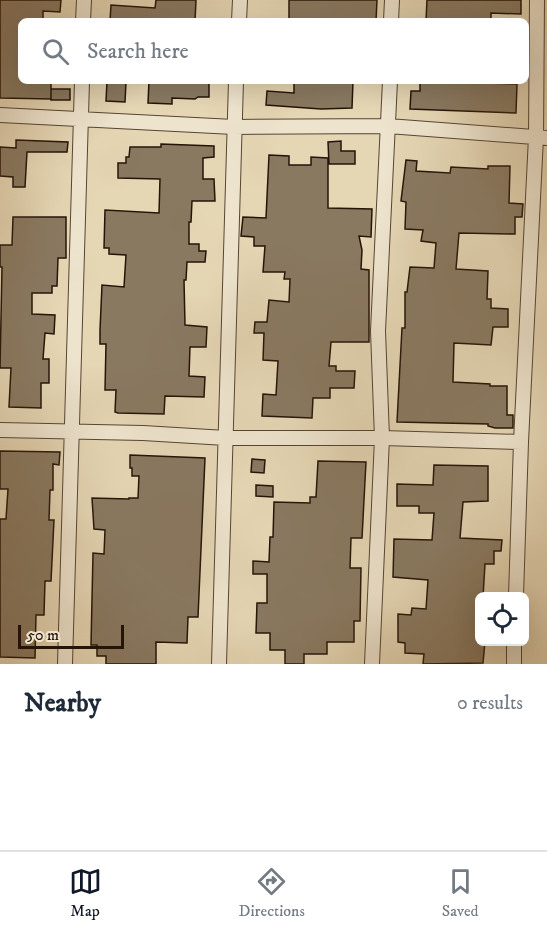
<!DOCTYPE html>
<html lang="en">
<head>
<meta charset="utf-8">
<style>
	body { margin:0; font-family:"IM FELL DW Pica",serif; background:#f6f6f7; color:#1f2937 }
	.controls { position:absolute; right:18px; bottom:18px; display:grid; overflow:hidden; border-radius:9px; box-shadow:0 6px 24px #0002 }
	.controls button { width:54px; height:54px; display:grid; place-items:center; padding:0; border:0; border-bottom:2px solid #e0e1e3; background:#fff; color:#1f2937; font:30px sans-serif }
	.scale { position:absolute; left:18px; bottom:15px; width:106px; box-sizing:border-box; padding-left:6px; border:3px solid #251508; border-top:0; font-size:16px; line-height:21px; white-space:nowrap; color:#251508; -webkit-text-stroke:4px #eee4ce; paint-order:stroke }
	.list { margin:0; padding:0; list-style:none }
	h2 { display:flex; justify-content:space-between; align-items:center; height:78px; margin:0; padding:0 24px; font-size:26px }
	h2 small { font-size:20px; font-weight:400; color:#747a83 }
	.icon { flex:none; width:33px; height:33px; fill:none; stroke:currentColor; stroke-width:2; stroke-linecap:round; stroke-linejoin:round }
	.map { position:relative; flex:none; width:547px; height:664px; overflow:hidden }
	.search { position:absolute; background:#fff; box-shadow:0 6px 24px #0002; left:18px; right:18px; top:18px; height:66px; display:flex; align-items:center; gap:15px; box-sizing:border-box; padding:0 21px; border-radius:9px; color:#747a83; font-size:22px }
	.sheet { height:186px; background:#fff }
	nav { display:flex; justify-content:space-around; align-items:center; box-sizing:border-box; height:84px; border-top:2px solid #e0e1e3; background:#fff; font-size:16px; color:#747a83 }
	nav a { display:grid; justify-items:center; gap:3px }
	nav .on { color:#111827 }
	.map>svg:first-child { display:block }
	.building { fill:#897961; stroke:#251508; stroke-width:1.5 }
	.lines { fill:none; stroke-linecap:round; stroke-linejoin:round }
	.minor-casing { stroke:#554533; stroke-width:16 }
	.minor { stroke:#eee4ce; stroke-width:14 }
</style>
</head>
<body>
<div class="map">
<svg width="547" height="664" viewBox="0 0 547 664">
	<rect width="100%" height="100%" fill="#e5d6b4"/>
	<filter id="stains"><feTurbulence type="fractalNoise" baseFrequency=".00333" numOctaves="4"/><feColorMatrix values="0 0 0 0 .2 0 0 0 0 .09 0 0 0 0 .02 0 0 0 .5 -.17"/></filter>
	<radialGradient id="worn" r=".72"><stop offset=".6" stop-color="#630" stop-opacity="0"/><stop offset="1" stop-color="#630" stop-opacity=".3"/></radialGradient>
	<path class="building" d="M 0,0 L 61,0 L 60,12 L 43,11 L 43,21 L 21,21 L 21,81 L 51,81 L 51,99 L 0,98 Z
		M 156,0 L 196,0 L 195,21 L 110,21 L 111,5 L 155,8 Z
		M 289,0 L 377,0 L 376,21 L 289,21 Z
		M 427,0 L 521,0 L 521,14 L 491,13 L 491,21 L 426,21 Z
		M 107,81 L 126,82 L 125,102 L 106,101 Z
		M 149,81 L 209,81 L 209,97 L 198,97 L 195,99 L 172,98 L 172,104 L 148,103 Z
		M 294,81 L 353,81 L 352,108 L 321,109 L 266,105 L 267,91 L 294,93 Z
		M 420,81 L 517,84 L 516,113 L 410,109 L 411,91 L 420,91 Z
		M 51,89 L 70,89 L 70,100 L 51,100 Z
		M 16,140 L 68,142 L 67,152 L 27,152 L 25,187 L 13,187 L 13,177 L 0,176 L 0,147 L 16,148 Z
		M 341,141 L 341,151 L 355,151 L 355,164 L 329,164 L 328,142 Z
		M 161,144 L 214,146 L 214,157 L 203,158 L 203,179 L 214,179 L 215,201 L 192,201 L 191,222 L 189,222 L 189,244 L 199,244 L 199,251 L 206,251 L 205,262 L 187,262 L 186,280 L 184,280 L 185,325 L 207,327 L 206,347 L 190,347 L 189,376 L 205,377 L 204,397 L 165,396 L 164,414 L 118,413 L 115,412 L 116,390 L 105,390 L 106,344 L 100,344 L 100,330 L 102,285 L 124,287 L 126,255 L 109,254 L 109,248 L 104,248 L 105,210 L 159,213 L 160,179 L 118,178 L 118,163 L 126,163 L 126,157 L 129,157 L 130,147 L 161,147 Z
		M 269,155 L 289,156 L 289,165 L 311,165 L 311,157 L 328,158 L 328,208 L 372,209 L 371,237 L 359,236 L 362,250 L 361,269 L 369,270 L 369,342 L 331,342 L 329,366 L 336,366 L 336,371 L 355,371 L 354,388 L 330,388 L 330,398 L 313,398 L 312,418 L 262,416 L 263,394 L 276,395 L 278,361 L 263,360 L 264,333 L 254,333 L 255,322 L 267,322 L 269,300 L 289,302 L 290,279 L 284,279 L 285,272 L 263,272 L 265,246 L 254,246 L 254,237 L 241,236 L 243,217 L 266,218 Z
		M 406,160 L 417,161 L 416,171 L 450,173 L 451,167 L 488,169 L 488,166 L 510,166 L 509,203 L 523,204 L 522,217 L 515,217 L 515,234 L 459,233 L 456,269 L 488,271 L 487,299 L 491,299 L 491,308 L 508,309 L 508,327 L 493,327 L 491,345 L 454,343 L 453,382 L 490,384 L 490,386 L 507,386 L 507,415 L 513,415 L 513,428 L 495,428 L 488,426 L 488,424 L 397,422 L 402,328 L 405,328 L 405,292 L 407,292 L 410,267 L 434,268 L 436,243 L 421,241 L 423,230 L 405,229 L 406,202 L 401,201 Z
		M 13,217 L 66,217 L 66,258 L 58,258 L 57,286 L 52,286 L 52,293 L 32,293 L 32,314 L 55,315 L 54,334 L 45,333 L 43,359 L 49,359 L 49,383 L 41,383 L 41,408 L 9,407 L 11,368 L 0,368 L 2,267 L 0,267 L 0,245 L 12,245 Z
		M 0,451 L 60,452 L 59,465 L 53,464 L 53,490 L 50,490 L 49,520 L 54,520 L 51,581 L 45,581 L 44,615 L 36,615 L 35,658 L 0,657 L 0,519 L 6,519 L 8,489 L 0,489 Z
		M 130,455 L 205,458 L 198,617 L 188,617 L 187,643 L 156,642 L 156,664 L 106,664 L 106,656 L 97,656 L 97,645 L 91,645 L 93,553 L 104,554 L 105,530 L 94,529 L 92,498 L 129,499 L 129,498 L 138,498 L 139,476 L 132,476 L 132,468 L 130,468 Z
		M 252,459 L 265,460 L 264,473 L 251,472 Z
		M 318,461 L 366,462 L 362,538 L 351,538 L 350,568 L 361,568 L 360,621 L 354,621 L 354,642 L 327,642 L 327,654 L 304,654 L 304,664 L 285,664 L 285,650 L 270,650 L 270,633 L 256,633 L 257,603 L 267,603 L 267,574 L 253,574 L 253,561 L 269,562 L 270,537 L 273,537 L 274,502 L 310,503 L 310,497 L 316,497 Z
		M 434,465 L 488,466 L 488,501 L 463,502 L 460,538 L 502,540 L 501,551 L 494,551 L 494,564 L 485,564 L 483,597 L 480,597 L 480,642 L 485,642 L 483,663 L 423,664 L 424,654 L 405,653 L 405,643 L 398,642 L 398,614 L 411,615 L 412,608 L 426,609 L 428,580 L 393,577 L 394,539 L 432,540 L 434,513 L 419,513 L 419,506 L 397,506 L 397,484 L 433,485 Z
		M 256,485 L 273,486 L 273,497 L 256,496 Z"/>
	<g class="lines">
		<g class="minor-casing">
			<path id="minor" d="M 83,21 L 84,0
				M 239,21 L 240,0
				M 391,21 L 392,0
				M 0,115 L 234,127 L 388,126 L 547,138
				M 0,430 L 143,433 L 226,438 L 382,438 L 521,442 L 516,596
				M 521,442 L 536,137 L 537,0
				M 65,664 L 82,81
				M 219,664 L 236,81
				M 372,664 L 382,438 L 378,331 L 390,81
				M 514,664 L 514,642"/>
		</g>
		<use href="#minor" class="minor"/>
	</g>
	<rect width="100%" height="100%" filter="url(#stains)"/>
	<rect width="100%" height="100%" fill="url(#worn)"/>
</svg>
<div class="controls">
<button><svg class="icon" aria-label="locate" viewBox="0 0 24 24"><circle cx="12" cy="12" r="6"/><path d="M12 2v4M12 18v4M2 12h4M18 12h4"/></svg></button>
</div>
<div class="scale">50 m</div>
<div class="search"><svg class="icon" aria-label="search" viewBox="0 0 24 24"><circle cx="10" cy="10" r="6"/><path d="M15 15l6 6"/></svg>Search here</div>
</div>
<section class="sheet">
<h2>Nearby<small>0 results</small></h2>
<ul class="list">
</ul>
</section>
<nav>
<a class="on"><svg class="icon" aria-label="map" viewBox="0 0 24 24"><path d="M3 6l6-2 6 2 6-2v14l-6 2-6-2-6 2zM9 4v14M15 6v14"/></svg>Map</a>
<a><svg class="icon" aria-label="directions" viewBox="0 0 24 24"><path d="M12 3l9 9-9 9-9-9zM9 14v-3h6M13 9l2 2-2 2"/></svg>Directions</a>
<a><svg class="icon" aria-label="saved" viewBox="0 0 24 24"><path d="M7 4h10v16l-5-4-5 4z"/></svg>Saved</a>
</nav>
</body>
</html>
